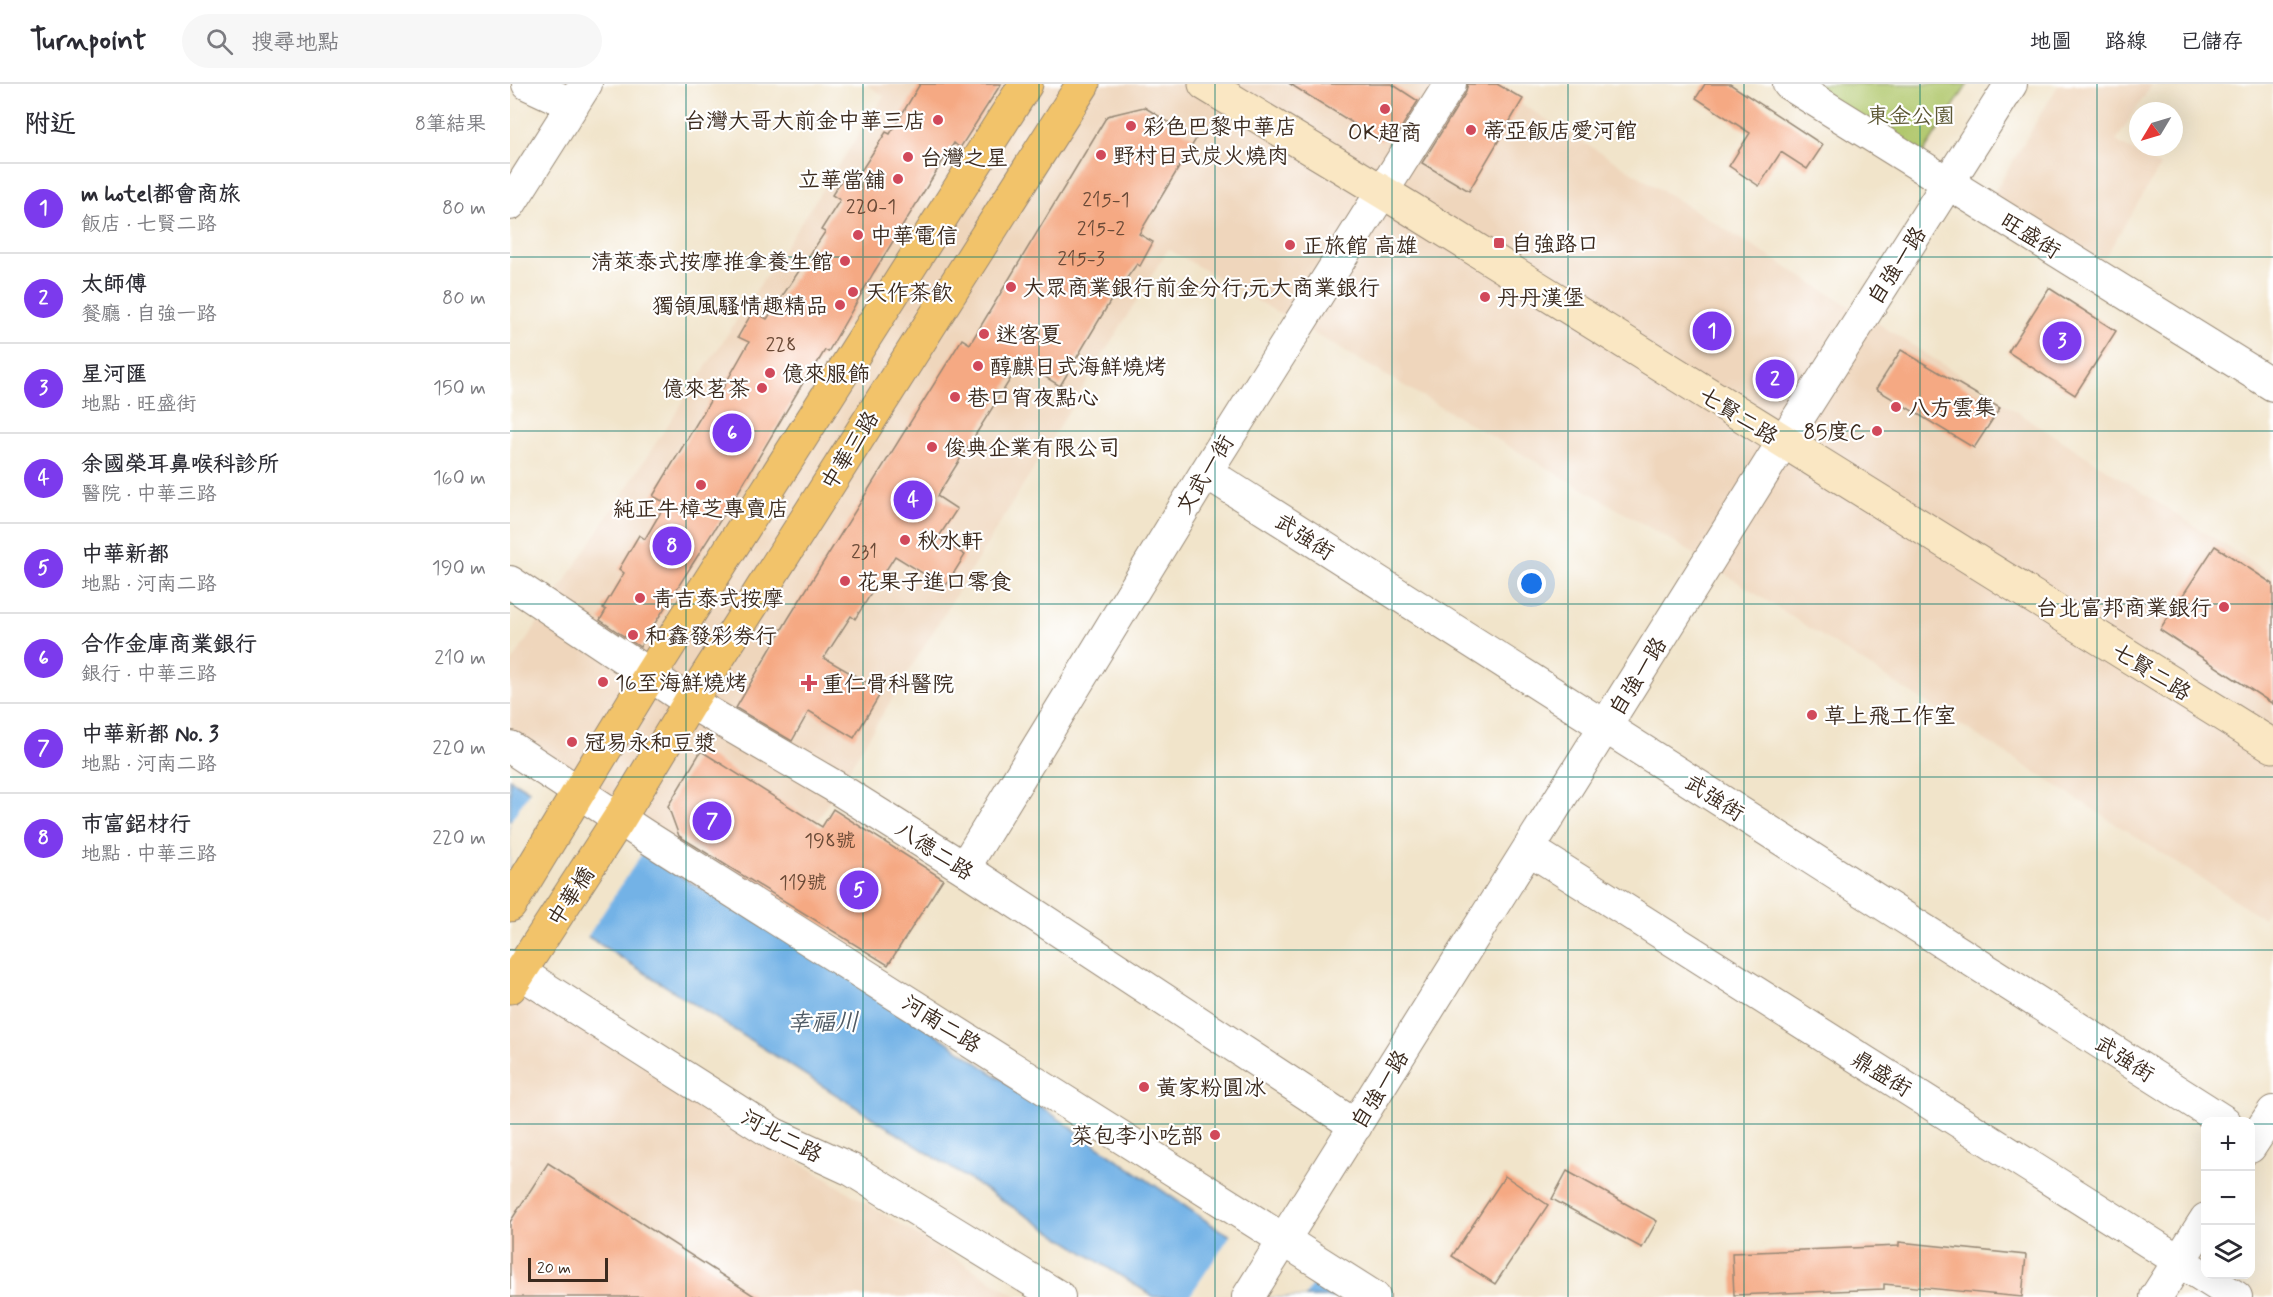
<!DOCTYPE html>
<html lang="zh-TW">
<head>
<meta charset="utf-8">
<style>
	body { margin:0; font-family:Mynerve,"LXGW WenKai TC",sans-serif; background:#f7f7f7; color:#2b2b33 }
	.controls { position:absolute; right:18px; bottom:18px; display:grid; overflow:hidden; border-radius:12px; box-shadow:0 6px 24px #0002 }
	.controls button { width:54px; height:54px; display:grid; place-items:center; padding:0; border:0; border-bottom:2px solid #e1e1e2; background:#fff; color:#2b2b33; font:30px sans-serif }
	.compass { position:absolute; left:1619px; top:18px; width:54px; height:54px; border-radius:50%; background:#fff; box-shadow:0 6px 24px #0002; rotate:232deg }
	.scale { position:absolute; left:18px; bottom:15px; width:80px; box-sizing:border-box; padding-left:6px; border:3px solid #3b2a1e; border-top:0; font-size:16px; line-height:21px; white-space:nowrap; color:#3b2a1e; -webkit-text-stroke:4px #fff; paint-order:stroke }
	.you { position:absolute; left:1022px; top:500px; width:21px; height:21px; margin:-15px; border:4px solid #fff; border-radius:50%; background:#1a73e8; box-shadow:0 0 0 9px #1a73e833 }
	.badge { display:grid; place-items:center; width:39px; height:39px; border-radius:50%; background:#7c3aed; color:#fff; font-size:20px; font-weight:700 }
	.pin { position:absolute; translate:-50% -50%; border:3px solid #fff; box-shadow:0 2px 6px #0006 }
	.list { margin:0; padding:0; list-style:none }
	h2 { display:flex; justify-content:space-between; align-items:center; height:78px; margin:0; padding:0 24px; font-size:26px }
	h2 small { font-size:20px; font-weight:400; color:#7c7c81 }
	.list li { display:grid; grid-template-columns:39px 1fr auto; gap:18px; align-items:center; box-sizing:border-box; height:90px; padding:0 24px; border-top:2px solid #e1e1e2 }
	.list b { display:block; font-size:22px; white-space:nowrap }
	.list p { margin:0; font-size:20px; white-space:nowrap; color:#7c7c81 }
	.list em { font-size:20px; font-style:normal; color:#7c7c81 }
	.icon { flex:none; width:33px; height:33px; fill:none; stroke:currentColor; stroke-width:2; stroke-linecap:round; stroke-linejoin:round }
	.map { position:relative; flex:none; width:1763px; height:1213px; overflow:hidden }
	header { display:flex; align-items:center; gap:36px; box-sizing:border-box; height:84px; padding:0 30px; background:#fff; border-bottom:2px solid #e1e1e2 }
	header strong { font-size:28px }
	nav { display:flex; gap:33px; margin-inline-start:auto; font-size:21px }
	.search { width:420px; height:54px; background:#f7f7f7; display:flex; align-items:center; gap:15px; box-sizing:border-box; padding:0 21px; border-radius:33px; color:#7c7c81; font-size:22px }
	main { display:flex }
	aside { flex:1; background:#fff }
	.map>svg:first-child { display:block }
	.built { fill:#efd6bc }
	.green { fill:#b0c76c; stroke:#767845; stroke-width:1.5 }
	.water { fill:#73b2e6; stroke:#576e82; stroke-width:1.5 }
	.pier { fill:#f1e4ca }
	.building { fill:#f5a983 }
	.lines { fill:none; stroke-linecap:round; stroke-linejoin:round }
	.street-casing { stroke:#968774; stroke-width:34 }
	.secondary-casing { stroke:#968774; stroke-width:35 }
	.primary-casing { stroke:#968774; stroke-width:35 }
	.street { stroke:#fff; stroke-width:32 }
	.secondary { stroke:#fae7c3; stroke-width:33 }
	.primary { stroke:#f2c36a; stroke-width:33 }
	.grid { fill:none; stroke:#0f766e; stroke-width:1.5; stroke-opacity:0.55 }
	.poi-dot { fill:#d1495b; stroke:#fff; stroke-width:2 }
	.labels { text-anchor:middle; stroke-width:4.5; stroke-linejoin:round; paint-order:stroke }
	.number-label { font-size:20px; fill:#6a4a37 }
	.park-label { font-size:22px; fill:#5e5935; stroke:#fff }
	.poi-label { font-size:22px; fill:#3b2a1e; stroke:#fff; text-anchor:start }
	.street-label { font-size:22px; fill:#3b2a1e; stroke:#fff }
	.water-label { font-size:24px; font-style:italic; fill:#4f5a64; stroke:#fff }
</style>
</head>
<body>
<header>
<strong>Turnpoint</strong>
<div class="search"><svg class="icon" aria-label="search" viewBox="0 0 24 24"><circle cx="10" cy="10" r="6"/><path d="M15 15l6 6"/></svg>搜尋地點</div>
<nav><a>地圖</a><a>路線</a><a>已儲存</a></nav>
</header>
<main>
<aside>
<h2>附近<small>8筆結果</small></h2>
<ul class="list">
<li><span class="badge">1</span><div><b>m hotel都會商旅</b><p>飯店 · 七賢二路</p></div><em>80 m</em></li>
<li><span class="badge">2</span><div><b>太師傅</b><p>餐廳 · 自強一路</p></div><em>80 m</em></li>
<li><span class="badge">3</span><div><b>星河匯</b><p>地點 · 旺盛街</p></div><em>150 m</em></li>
<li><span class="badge">4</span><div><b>余國榮耳鼻喉科診所</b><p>醫院 · 中華三路</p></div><em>160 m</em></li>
<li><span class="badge">5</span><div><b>中華新都</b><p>地點 · 河南二路</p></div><em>190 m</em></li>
<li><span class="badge">6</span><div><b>合作金庫商業銀行</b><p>銀行 · 中華三路</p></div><em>210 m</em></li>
<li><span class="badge">7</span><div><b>中華新都 No. 3</b><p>地點 · 河南二路</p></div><em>220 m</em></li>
<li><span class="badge">8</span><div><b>市富鋁材行</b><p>地點 · 中華三路</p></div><em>220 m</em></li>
</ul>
</aside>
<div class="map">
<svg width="1763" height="1213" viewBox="0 0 1763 1213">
	<rect width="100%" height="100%" fill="#fff"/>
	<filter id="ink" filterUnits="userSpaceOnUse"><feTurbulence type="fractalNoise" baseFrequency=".0167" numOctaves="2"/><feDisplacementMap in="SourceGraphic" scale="12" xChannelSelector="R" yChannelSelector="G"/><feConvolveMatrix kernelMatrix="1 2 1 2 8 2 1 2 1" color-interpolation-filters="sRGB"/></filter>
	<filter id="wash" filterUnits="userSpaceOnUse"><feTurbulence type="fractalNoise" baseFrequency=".008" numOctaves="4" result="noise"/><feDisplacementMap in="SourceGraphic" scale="24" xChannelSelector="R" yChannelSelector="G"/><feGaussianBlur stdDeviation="1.35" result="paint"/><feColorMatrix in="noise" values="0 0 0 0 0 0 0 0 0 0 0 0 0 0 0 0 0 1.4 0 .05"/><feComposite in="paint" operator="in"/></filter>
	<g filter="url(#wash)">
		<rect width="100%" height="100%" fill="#f1e4ca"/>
		<path class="built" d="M 356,0 L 979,0 L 1393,255 L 1763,492 L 1763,816 L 1753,834 L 1168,460 L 658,165 L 258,817 L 0,648 L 0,581 L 374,12 Z
			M 1549,0 L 1642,0 L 1606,57 L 1650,83 L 1593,176 L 1482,112 Z
			M 0,899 L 59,936 L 508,1213 L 0,1213 Z"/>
		<path class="green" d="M 1294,0 L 1458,0 L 1410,74 Z"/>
		<path class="water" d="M 0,695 L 51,727 L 125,766 L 339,890 L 704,1142 L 825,1213 L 644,1213 L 0,803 Z"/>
		<path class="pier" d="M 21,705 L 133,768 L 76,855 L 0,806 L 0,738 Z
			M 722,1149 L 804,1197 L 795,1213 L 679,1213 Z"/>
		<g id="blocks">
			<path class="building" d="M 410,0 L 491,0 L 450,64 L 444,59 L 364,188 L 318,268 L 315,266 L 299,293 L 297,292 L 230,405 L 130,563 L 90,536 L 96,526 L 93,524 L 114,489 L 109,485 L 129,451 L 135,455 L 156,419 L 143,412 L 209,302 L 213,304 L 239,258 L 228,253 L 243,227 L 257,235 L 315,148 L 311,146 L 330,116 L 322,111 L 334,92 L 344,98 L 376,48 L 380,50 Z
				M 780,0 L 882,0 L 908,17 L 888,49 L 870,56 Z
				M 958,0 L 987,0 L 1013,15 L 959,107 L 912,79 L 955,10 Z
				M 1195,0 L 1220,0 L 1313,61 L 1297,85 L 1271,68 L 1249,102 L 1219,82 L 1240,49 L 1186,14 Z
				M 634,23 L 686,55 L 629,150 L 643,158 L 630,182 L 627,180 L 601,216 L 550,302 L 511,278 L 427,412 L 447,425 L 428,454 L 455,471 L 435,503 L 385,472 L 345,535 L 341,532 L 314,574 L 372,607 L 344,654 L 299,627 L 282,657 L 226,624 L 278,535 L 452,255 L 460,260 L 597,32 Z
				M 1539,204 L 1606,247 L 1565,311 L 1498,268 Z
				M 1391,266 L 1490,324 L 1464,364 L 1366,305 Z
				M 1705,462 L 1763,500 L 1763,620 L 1650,546 Z
				M 191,667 L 312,743 L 323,725 L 433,795 L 378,881 L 169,752 L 158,722 Z
				M 38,1079 L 246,1213 L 0,1213 L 0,1138 Z
				M 1057,1087 L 1147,1137 L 1132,1164 L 1042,1115 Z
				M 995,1092 L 1038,1121 L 985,1200 L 942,1172 Z
				M 1389,1158 L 1516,1171 L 1512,1213 L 1374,1200 L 1374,1205 L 1224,1211 L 1222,1169 L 1389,1162 Z"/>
		</g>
	</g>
	<g filter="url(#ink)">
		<use href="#blocks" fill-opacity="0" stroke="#968774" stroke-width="1.5"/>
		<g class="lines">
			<g class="street-casing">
				<path id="street" d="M 18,0 L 63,21
					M 1279,0 L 1763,301
					M 0,120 L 76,0
					M 696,388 L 1715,1038
					M 0,498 L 180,618 L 324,702 L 454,784 L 846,1042
					M 0,663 L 134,751 L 864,1213
					M 1019,765 L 1726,1213
					M 454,784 L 696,388 L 940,0
					M 0,882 L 264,1050 L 342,1086 L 549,1213
					M 1740,1063 L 1763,1028
					M 738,1213 L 1273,358 L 1501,0
					M 1646,1213 L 1696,1135"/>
			</g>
			<g class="secondary-casing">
				<path id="secondary" d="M 695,0 L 901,125 L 1763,662"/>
			</g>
			<g class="primary-casing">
				<path id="primary" d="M 0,821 L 140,591 L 516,0
					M 0,903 L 109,735 L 180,618 L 573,0"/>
			</g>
			<use href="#street" class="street"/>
			<use href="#secondary" class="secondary"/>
			<use href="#primary" class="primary"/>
		</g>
	</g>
	<path class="grid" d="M 176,0 L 176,1213M 353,0 L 353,1213M 529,0 L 529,1213M 705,0 L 705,1213M 882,0 L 882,1213M 1058,0 L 1058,1213M 1234,0 L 1234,1213M 1410,0 L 1410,1213M 1587,0 L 1587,1213M 0,173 L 1763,173M 0,347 L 1763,347M 0,520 L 1763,520M 0,693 L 1763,693M 0,866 L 1763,866M 0,1040 L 1696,1040M 1740,1040 L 1763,1040"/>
	<g class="poi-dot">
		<circle cx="875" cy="25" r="6"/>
		<circle cx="428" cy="36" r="6"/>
		<circle cx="621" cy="42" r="6"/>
		<circle cx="961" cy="46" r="6"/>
		<circle cx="591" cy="71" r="6"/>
		<circle cx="398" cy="73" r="6"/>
		<circle cx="388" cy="95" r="6"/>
		<circle cx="348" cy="151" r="6"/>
		<rect x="983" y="153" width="12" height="12" rx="3"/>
		<circle cx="780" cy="161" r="6"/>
		<circle cx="335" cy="177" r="6"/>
		<circle cx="501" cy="203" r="6"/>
		<circle cx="343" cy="208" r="6"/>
		<circle cx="975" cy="213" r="6"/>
		<circle cx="330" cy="221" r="6"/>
		<circle cx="474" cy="250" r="6"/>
		<circle cx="468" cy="282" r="6"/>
		<circle cx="260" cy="289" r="6"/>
		<circle cx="252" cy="304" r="6"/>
		<circle cx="445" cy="313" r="6"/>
		<circle cx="1386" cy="323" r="6"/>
		<circle cx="1367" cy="347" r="6"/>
		<circle cx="422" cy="363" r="6"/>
		<circle cx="191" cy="401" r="6"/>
		<circle cx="395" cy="456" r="6"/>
		<circle cx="335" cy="497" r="6"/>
		<circle cx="130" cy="514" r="6"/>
		<circle cx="1714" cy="523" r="6"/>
		<circle cx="123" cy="551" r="6"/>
		<circle cx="93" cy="598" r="6"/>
		<path d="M296 590h6v6h6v6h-6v6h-6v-6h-6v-6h6z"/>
		<circle cx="1302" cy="631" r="6"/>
		<circle cx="62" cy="658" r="6"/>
		<circle cx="634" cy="1003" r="6"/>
		<circle cx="705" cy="1051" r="6"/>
	</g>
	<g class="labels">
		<g class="number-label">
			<text x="596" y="122">215-1</text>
			<text x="361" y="129">220-1</text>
			<text x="591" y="151">215-2</text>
			<text x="571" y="181">215-3</text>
			<text x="271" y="267">228</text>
			<text x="354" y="474">231</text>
			<text x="320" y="763">198號</text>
			<text x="293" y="805">119號</text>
		</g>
		<g class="park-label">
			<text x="1401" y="39">東金公園</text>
		</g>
		<g class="poi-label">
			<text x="416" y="44" text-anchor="end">台灣大哥大前金中華三店</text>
			<text x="633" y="50">彩色巴黎中華店</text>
			<text x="973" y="54">蒂亞飯店愛河館</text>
			<text x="875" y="56" text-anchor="middle">OK超商</text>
			<text x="603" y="79">野村日式炭火燒肉</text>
			<text x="410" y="81">台灣之星</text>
			<text x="376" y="103" text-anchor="end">立華當舖</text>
			<text x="360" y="159">中華電信</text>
			<text x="1001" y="167">自強路口</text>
			<text x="792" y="169">正旅館 高雄</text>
			<text x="323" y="185" text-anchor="end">清萊泰式按摩推拿養生館</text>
			<text x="513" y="211">大眾商業銀行前金分行;元大商業銀行</text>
			<text x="355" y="216">天作茶飲</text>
			<text x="987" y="221">丹丹漢堡</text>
			<text x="318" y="229" text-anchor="end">獨領風騷情趣精品</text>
			<text x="486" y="258">迷客夏</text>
			<text x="480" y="290">醇麒日式海鮮燒烤</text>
			<text x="272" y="297">億來服飾</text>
			<text x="240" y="312" text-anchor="end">億來茗茶</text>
			<text x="457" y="321">巷口宵夜點心</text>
			<text x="1398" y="331">八方雲集</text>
			<text x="1355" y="355" text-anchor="end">85度C</text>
			<text x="434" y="371">俊典企業有限公司</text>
			<text x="191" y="432" text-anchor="middle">純正牛樟芝專賣店</text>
			<text x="407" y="464">秋水軒</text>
			<text x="347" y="505">花果子進口零食</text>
			<text x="142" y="522">青吉泰式按摩</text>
			<text x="1702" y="531" text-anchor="end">台北富邦商業銀行</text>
			<text x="135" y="559">和鑫發彩券行</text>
			<text x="105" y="606">16至海鮮燒烤</text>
			<text x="312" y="607">重仁骨科醫院</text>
			<text x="1314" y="639">草上飛工作室</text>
			<text x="74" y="666">冠易永和豆漿</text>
			<text x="646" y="1011">黃家粉圓冰</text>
			<text x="693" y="1059" text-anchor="end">菜包李小吃部</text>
		</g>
		<g class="street-label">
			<text transform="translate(1521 151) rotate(32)" y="8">旺盛街</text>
			<text transform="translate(1386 181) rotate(-57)" y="8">自強一路</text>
			<text transform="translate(1229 331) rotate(32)" y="8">七賢二路</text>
			<text transform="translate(339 366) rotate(-58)" y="8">中華三路</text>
			<text transform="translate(694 390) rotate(-58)" y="8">文武一街</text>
			<text transform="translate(795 452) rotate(33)" y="8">武強街</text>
			<text transform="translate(1642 587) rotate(32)" y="8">七賢二路</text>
			<text transform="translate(1127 592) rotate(-58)" y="8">自強一路</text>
			<text transform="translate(1205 713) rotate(33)" y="8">武強街</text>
			<text transform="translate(425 766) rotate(33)" y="8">八德二路</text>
			<text transform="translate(60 812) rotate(-57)" y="8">中華橋</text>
			<text transform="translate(432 939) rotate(32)" y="8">河南二路</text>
			<text transform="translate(1615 974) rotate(33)" y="8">武強街</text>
			<text transform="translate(1372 989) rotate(32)" y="8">鼎盛街</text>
			<text transform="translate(869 1005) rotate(-58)" y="8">自強一路</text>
			<text transform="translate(272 1051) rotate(28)" y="8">河北二路</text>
		</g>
		<g class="water-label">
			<text x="313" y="946">幸福川</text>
		</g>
	</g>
</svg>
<div class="controls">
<button>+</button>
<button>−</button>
<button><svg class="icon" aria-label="layers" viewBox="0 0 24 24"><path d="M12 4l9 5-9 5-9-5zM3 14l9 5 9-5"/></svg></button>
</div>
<svg class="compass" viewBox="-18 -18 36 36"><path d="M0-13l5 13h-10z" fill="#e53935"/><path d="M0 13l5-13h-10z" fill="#7c7c81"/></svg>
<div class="scale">20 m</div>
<div class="you"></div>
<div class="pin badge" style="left:1202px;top:247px">1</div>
<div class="pin badge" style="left:1265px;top:295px">2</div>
<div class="pin badge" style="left:1552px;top:257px">3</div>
<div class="pin badge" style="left:403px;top:416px">4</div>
<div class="pin badge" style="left:349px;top:806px">5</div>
<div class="pin badge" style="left:222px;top:349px">6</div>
<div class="pin badge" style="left:202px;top:737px">7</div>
<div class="pin badge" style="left:162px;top:462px">8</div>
</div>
</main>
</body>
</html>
